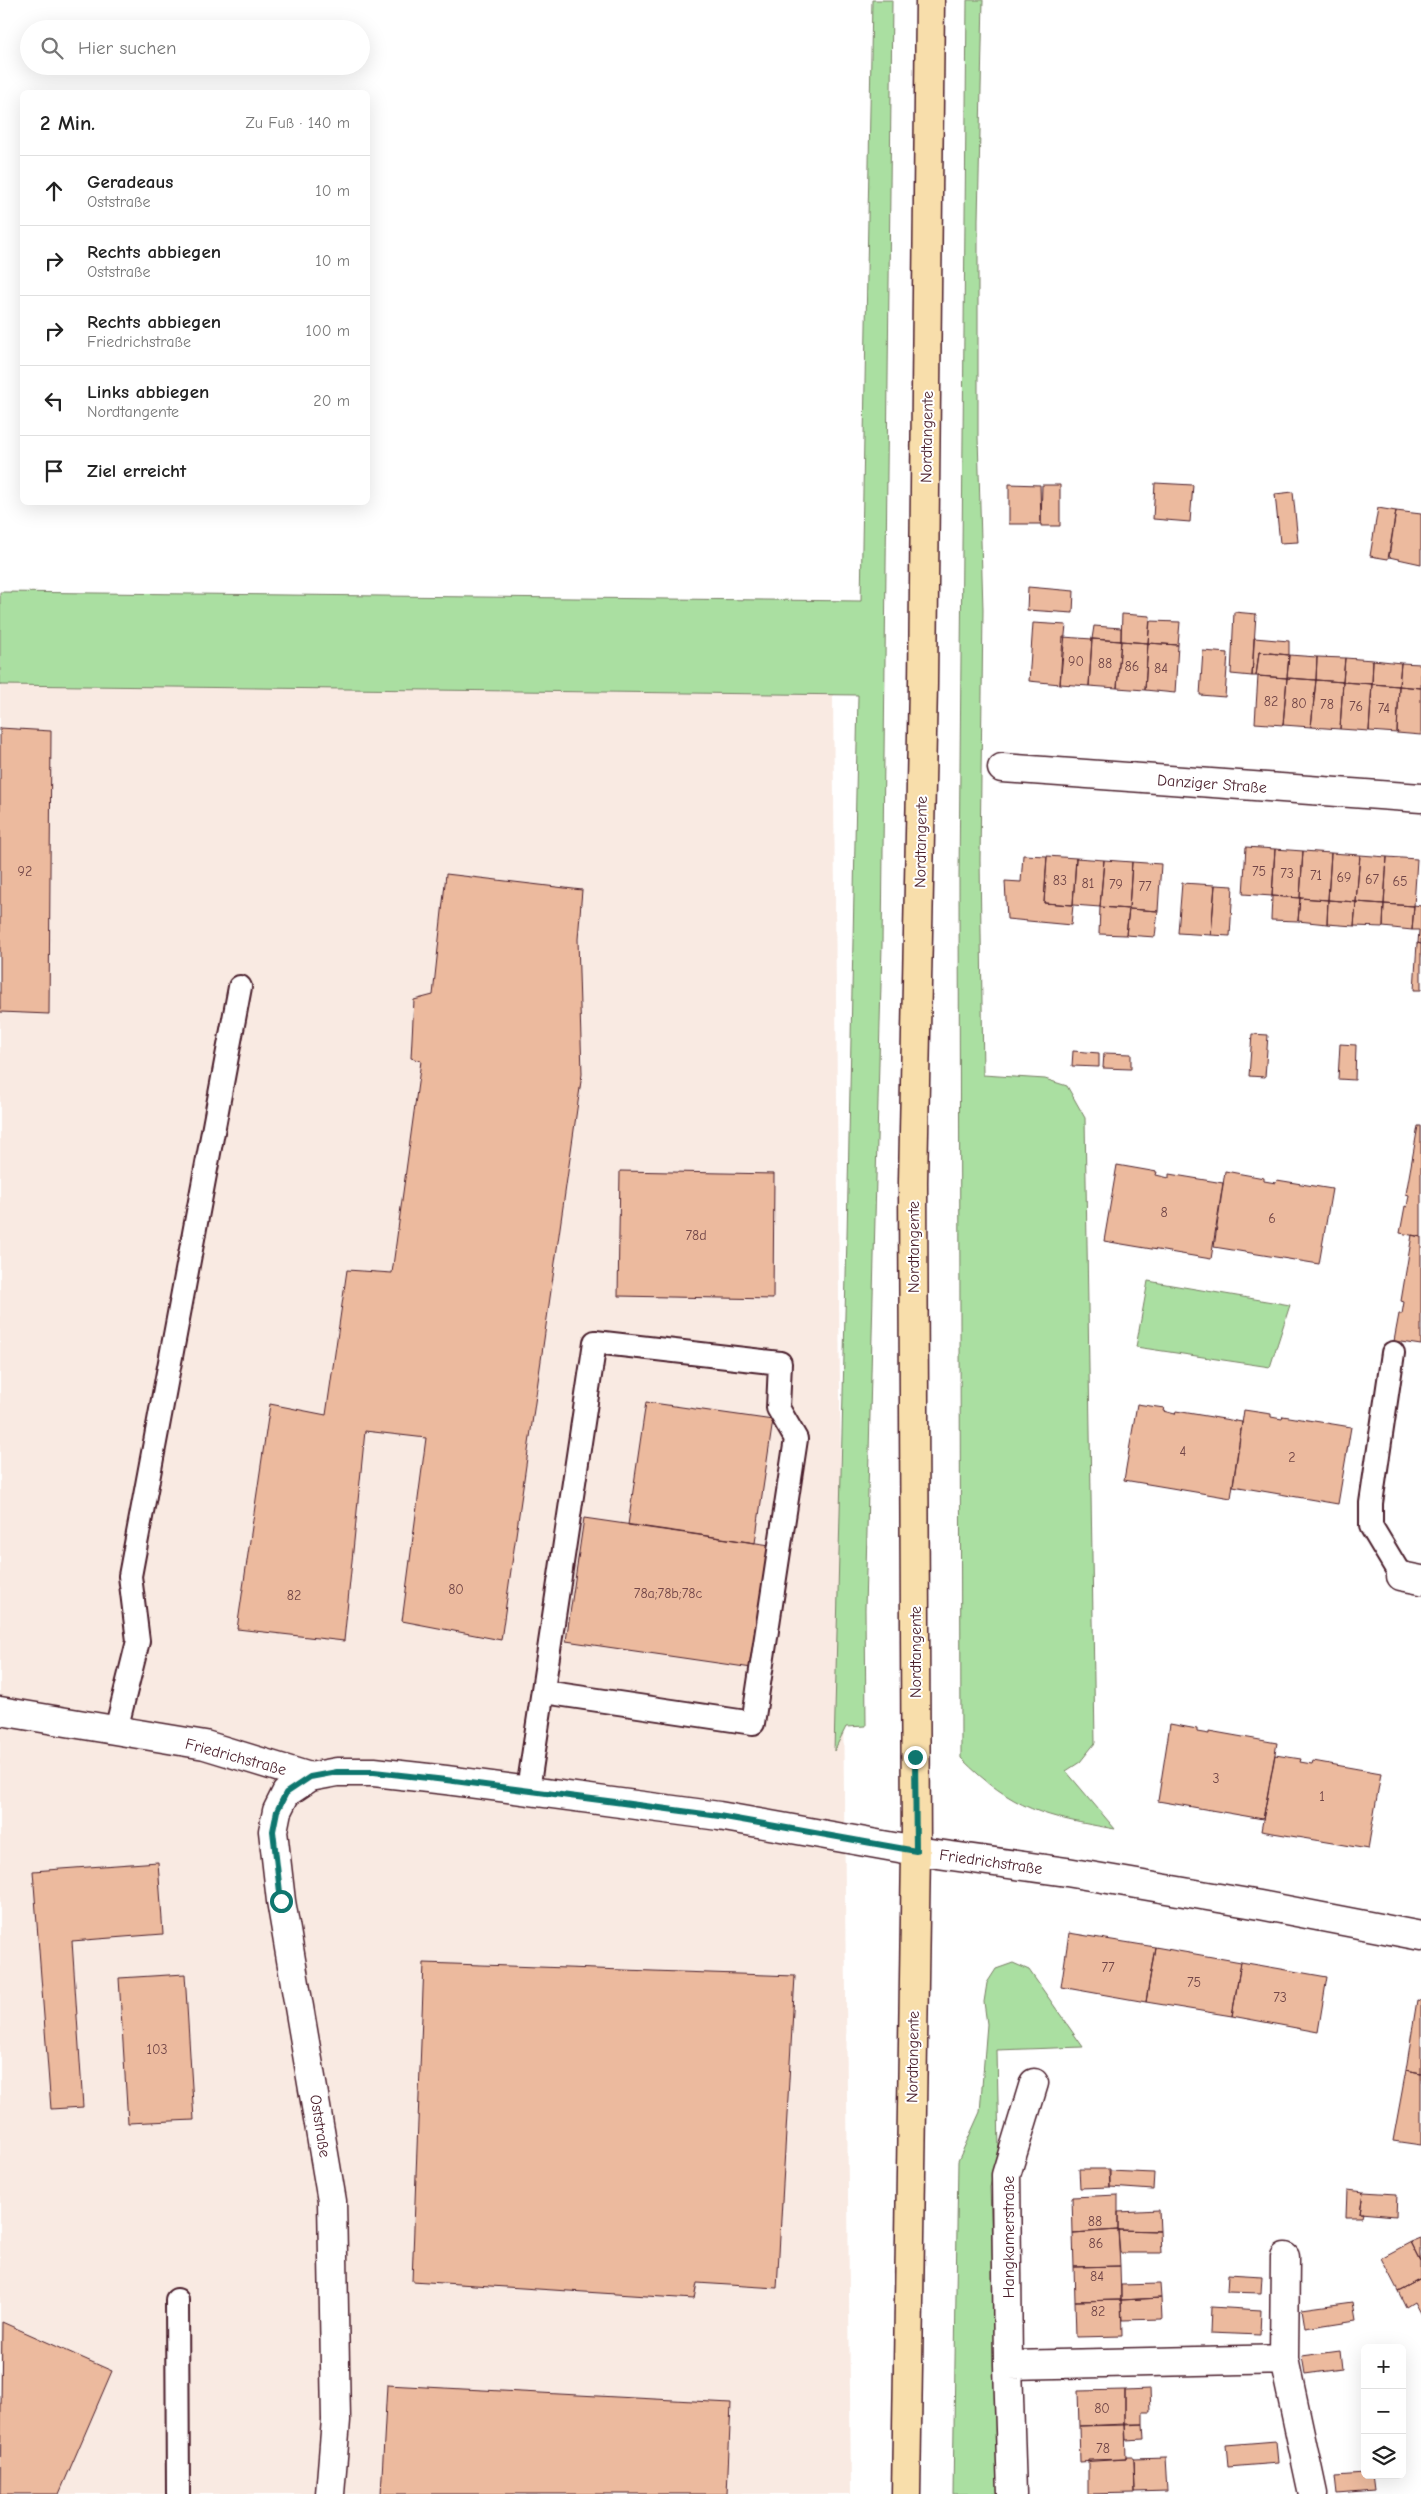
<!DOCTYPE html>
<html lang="de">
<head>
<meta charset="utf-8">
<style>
	body { margin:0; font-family:"Comic Neue",sans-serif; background:#f2f2f2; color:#222 }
	.controls { position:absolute; right:15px; bottom:15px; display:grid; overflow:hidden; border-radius:8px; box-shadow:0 5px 20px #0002 }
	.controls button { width:45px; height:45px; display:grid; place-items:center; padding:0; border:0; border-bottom:1px solid #e0e0e0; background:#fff; color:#222; font:25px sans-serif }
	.stop { position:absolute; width:15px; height:15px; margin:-11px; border:4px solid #0f766e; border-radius:50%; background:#fff }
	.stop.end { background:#0f766e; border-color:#fff; box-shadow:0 1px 5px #0008 }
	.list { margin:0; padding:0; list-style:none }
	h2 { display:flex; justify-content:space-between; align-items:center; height:65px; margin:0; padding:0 20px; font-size:21px }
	h2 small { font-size:16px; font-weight:400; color:#767676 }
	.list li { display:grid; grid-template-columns:32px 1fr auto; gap:15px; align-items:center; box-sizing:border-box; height:70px; padding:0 20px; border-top:1px solid #e0e0e0 }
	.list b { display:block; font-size:19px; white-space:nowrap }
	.list p { margin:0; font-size:16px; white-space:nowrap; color:#767676 }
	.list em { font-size:16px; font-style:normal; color:#767676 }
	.icon { flex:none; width:28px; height:28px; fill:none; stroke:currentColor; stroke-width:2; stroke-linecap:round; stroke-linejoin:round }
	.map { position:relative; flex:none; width:1421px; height:2494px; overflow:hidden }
	.search { position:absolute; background:#fff; box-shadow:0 5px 20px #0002; left:20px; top:20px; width:350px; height:55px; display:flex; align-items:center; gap:12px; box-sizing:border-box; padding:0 18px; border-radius:28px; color:#767676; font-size:19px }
	.panel { position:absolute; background:#fff; box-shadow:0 5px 20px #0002; left:20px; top:90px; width:350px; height:415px; border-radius:8px }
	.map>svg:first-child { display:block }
	.built { fill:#f9eae2 }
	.green { fill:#aadfa1; stroke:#7a7f66 }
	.building { fill:#ecba9e; stroke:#4a1f2b }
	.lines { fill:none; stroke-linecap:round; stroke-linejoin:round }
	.service-casing { stroke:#4a1f2b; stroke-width:26 }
	.minor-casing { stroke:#4a1f2b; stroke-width:31 }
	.tertiary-casing { stroke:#4a1f2b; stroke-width:31 }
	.primary-casing { stroke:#4a1f2b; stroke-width:31 }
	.service { stroke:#fff; stroke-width:22 }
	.minor { stroke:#fff; stroke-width:28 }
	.tertiary { stroke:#fff; stroke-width:28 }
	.primary { stroke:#f8deab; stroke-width:28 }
	.route { stroke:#0f766e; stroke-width:6 }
	.labels { text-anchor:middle; stroke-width:4; stroke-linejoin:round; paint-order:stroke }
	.number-label { font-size:14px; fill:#724648 }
	.street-label { font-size:16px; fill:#4a1f2b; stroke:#fff }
</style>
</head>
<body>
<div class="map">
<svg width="1421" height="2494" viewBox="0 0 1421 2494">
	<rect width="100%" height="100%" fill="#fff"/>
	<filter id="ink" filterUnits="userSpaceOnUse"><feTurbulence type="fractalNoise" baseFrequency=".02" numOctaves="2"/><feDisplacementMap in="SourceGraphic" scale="10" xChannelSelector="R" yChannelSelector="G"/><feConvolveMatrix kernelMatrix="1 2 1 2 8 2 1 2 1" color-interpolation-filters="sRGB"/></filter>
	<g filter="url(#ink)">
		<path class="built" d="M 0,685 L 833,695 L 851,2494 L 0,2494 Z"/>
		<path class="green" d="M 872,0 L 892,0 L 882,945 L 865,1609 L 866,1726 L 846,1727 L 834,1751 L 847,1236 L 858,695 L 0,685 L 0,592 L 861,601 Z
			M 967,0 L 983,0 L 978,220 L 978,436 L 983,610 L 980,860 L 983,1075 L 1045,1079 L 1067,1086 L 1085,1118 L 1095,1743 L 1080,1762 L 1066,1771 L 1115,1829 C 1045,1817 1013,1810 961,1758 L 959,879 Z
			M 1148,1281 L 1290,1305 L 1270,1367 L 1136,1347 Z
			M 1013,1963 L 1029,1970 L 1083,2047 L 997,2050 L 999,2153 L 990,2187 L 1000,2494 L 953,2494 L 958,2161 L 980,2112 L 987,2024 L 984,2002 L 987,1983 L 996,1969 Z"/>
		<path class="building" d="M 1155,483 L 1193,485 L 1190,522 L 1153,519 Z
			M 1009,484 L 1040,485 L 1041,524 L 1009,524 Z
			M 1042,485 L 1060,485 L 1060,526 L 1041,526 Z
			M 1293,492 L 1298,542 L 1280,543 L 1275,494 Z
			M 1378,508 L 1396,511 L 1388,559 L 1370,556 Z
			M 1396,511 L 1421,514 L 1421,564 L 1389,557 Z
			M 1028,587 L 1074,591 L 1073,613 L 1027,610 Z
			M 1234,612 L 1256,614 L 1252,676 L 1231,674 Z
			M 1122,614 L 1150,616 L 1148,643 L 1121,641 Z
			M 1150,621 L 1180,622 L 1178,645 L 1148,643 Z
			M 1033,623 L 1066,625 L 1060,684 L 1029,681 Z
			M 1094,626 L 1121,628 L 1121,641 L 1092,639 Z
			M 1063,637 L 1092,639 L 1089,686 L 1060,684 Z
			M 1254,638 L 1289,641 L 1289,655 L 1259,652 L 1256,676 L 1252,676 Z
			M 1092,639 L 1121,641 L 1117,688 L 1089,686 Z
			M 1121,641 L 1148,643 L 1145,690 L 1117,688 Z
			M 1148,643 L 1178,645 L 1175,693 L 1145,690 Z
			M 1203,651 L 1228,653 L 1225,697 L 1200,695 Z
			M 1259,652 L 1289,655 L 1287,678 L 1256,676 Z
			M 1289,655 L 1317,657 L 1316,680 L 1287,678 Z
			M 1317,657 L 1345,658 L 1343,682 L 1316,680 Z
			M 1345,658 L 1373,660 L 1372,684 L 1343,682 Z
			M 1373,660 L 1401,663 L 1399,686 L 1372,684 Z
			M 1401,663 L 1421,664 L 1421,688 L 1399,686 Z
			M 1258,676 L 1287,678 L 1283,725 L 1255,723 Z
			M 1287,678 L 1316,680 L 1311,727 L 1283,725 Z
			M 1316,680 L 1343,682 L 1340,729 L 1311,727 Z
			M 1343,682 L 1372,684 L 1369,731 L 1340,729 Z
			M 1372,684 L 1399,686 L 1397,733 L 1369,731 Z
			M 1399,686 L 1421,688 L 1421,735 L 1397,733 Z
			M 0,728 L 51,731 L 49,1014 L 0,1012 Z
			M 1246,847 L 1275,849 L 1272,896 L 1243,894 Z
			M 1275,849 L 1303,851 L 1300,898 L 1272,896 Z
			M 1303,851 L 1331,853 L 1328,900 L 1300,898 Z
			M 1331,853 L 1360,855 L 1356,902 L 1328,900 Z
			M 1023,855 L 1047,856 L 1044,903 L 1073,905 L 1071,925 L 1007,919 L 1005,881 L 1021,882 Z
			M 1360,855 L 1387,857 L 1384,904 L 1356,902 Z
			M 1047,856 L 1076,858 L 1073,905 L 1044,903 Z
			M 1387,857 L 1417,859 L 1414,906 L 1384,904 Z
			M 1076,858 L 1104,860 L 1100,907 L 1073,905 Z
			M 1104,860 L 1132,862 L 1129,909 L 1100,907 Z
			M 1132,862 L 1161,864 L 1158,911 L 1129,909 Z
			M 446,874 L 582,890 L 578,939 L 582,1074 L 501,1640 L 402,1621 L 426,1438 L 365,1431 L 344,1641 L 237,1629 L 270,1404 L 326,1415 L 347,1270 L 392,1273 L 421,1061 L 411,1058 L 414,1000 L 433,995 Z
			M 1182,883 L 1215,885 L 1211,935 L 1178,933 Z
			M 1215,885 L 1233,886 L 1230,936 L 1211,935 Z
			M 1272,896 L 1300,898 L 1298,921 L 1271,920 Z
			M 1300,898 L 1328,900 L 1327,924 L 1298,921 Z
			M 1328,900 L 1356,902 L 1354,926 L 1327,924 Z
			M 1356,902 L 1384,904 L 1383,927 L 1354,926 Z
			M 1384,904 L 1414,906 L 1412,930 L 1383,927 Z
			M 1414,905 L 1421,906 L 1421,944 L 1418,943 L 1419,930 L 1412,930 Z
			M 1100,907 L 1129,909 L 1126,935 L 1099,934 Z
			M 1129,909 L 1158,911 L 1155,937 L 1126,935 Z
			M 1417,943 L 1421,944 L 1421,990 L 1414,990 Z
			M 1252,1034 L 1268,1035 L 1265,1077 L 1249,1076 Z
			M 1340,1044 L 1356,1045 L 1355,1080 L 1338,1079 Z
			M 1073,1051 L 1099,1053 L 1099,1067 L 1072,1066 Z
			M 1104,1053 L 1131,1054 L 1131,1069 L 1103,1068 Z
			M 1418,1126 L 1421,1126 L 1421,1237 L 1400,1233 L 1405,1206 L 1407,1207 L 1409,1195 L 1406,1194 Z
			M 1117,1165 L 1157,1172 L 1156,1175 L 1169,1178 L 1169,1174 L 1223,1183 L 1211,1259 L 1104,1241 Z
			M 620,1171 L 774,1174 L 773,1299 L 618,1296 Z
			M 1225,1171 L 1264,1178 L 1264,1181 L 1276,1183 L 1277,1180 L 1332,1189 L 1319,1264 L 1214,1247 Z
			M 1412,1235 L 1421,1237 L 1421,1345 L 1394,1341 L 1399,1314 L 1402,1314 L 1404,1302 L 1401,1301 Z
			M 646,1402 L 773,1420 L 755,1543 L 628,1525 Z
			M 1137,1404 L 1164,1408 L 1163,1411 L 1175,1414 L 1176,1411 L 1242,1422 L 1231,1498 L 1124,1480 Z
			M 1244,1410 L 1271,1414 L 1271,1417 L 1282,1419 L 1283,1416 L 1351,1427 L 1338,1504 L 1233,1486 Z
			M 584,1518 L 770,1545 L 752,1668 L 566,1641 Z
			M 1170,1724 L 1197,1729 L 1197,1732 L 1209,1734 L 1209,1731 L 1277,1743 L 1263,1819 L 1158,1801 Z
			M 1275,1755 L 1301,1759 L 1300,1762 L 1312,1764 L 1313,1761 L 1381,1773 L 1368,1849 L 1261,1831 Z
			M 158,1862 L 163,1934 L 72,1941 L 83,2107 L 51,2109 L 33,1871 Z
			M 1069,1933 L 1155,1947 L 1146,2002 L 1061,1987 Z
			M 1155,1947 L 1241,1962 L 1232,2016 L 1146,2002 Z
			M 1241,1962 L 1327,1977 L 1318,2032 L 1232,2016 Z
			M 424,1963 L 795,1976 L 777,2288 L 697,2283 L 694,2299 L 412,2281 Z
			M 185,1974 L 194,2120 L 128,2123 L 119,1978 Z
			M 1417,2000 L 1421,2001 L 1421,2073 L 1406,2070 Z
			M 1406,2070 L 1421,2073 L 1421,2145 L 1393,2141 Z
			M 1079,2169 L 1110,2169 L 1110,2187 L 1080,2188 Z
			M 1109,2171 L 1154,2173 L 1153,2190 L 1110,2187 Z
			M 1347,2190 L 1363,2192 L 1360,2213 L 1363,2213 L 1362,2217 L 1346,2217 Z
			M 1363,2192 L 1397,2194 L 1396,2216 L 1360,2213 Z
			M 1118,2195 L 1118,2230 L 1073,2233 L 1072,2197 Z
			M 1159,2210 L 1160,2231 L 1118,2230 L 1118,2212 Z
			M 1118,2230 L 1120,2266 L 1074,2267 L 1073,2233 Z
			M 1118,2230 L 1160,2231 L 1161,2253 L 1120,2253 Z
			M 1421,2238 L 1421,2262 L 1411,2242 Z
			M 1411,2242 L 1421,2262 L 1421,2279 L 1398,2291 L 1381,2258 Z
			M 1120,2266 L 1121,2300 L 1075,2301 L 1074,2267 Z
			M 1228,2274 L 1262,2276 L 1261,2293 L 1227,2292 Z
			M 1421,2279 L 1421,2315 L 1414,2302 L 1406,2307 L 1398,2291 Z
			M 1160,2284 L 1161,2298 L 1121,2300 L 1121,2285 Z
			M 1161,2298 L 1162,2319 L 1122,2320 L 1121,2300 Z
			M 1121,2300 L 1122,2336 L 1076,2337 L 1075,2301 Z
			M 1353,2302 L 1356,2320 L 1305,2328 L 1302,2309 Z
			M 1211,2307 L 1261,2310 L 1260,2335 L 1210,2333 Z
			M 2,2322 L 112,2371 L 59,2494 L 0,2494 Z
			M 1340,2351 L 1342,2369 L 1305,2374 L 1302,2356 Z
			M 387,2385 L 731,2403 L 727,2494 L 381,2494 Z
			M 1150,2389 L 1151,2412 L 1143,2412 L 1143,2424 L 1125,2425 L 1125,2390 Z
			M 1125,2390 L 1125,2425 L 1079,2426 L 1078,2391 Z
			M 1125,2424 L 1126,2459 L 1080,2462 L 1079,2426 Z
			M 1125,2424 L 1143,2424 L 1144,2439 L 1126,2440 Z
			M 1276,2441 L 1278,2463 L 1228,2467 L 1226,2445 Z
			M 1126,2457 L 1134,2457 L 1135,2493 L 1088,2494 L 1088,2460 L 1126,2459 Z
			M 1165,2457 L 1167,2491 L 1135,2492 L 1134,2458 Z
			M 1365,2474 L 1372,2475 L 1374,2491 L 1337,2494 L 1335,2476 Z"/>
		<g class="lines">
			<g class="service-casing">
				<path id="service" d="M 1393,1353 L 1371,1503 L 1371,1526 L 1401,1576
					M 116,1730 L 138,1641 L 130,1576 L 240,987
					M 528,1790 L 595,1342 L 780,1363 L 778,1408 L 796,1439 L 753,1723 L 544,1692
					M 177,2300 L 178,2494"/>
			</g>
			<g class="minor-casing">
				<path id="minor" d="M 1002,768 L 1421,798
					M 1401,1576 L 1421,1580
					M 0,1711 L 205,1745 L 310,1777
					M 1285,2257 L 1284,2359 L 1313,2494
					M 1008,2365 L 1284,2359
					M 1012,2494 L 1008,2365 L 1006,2175 L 1034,2083"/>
			</g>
			<g class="tertiary-casing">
				<path id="tertiary" d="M 330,2494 L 336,2420 L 332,2201 L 281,1901 L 273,1831 L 277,1811 L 286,1793 L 310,1777 L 337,1772 L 374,1772 L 446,1780 L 719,1816 L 916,1851 L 1067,1872 L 1260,1905 L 1421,1936"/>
			</g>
			<g class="primary-casing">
				<path id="primary" d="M 906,2494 L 916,1851 L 913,1182 L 923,684 L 930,0"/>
			</g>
			<use href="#service" class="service"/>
			<use href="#minor" class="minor"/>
			<use href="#tertiary" class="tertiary"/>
			<use href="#primary" class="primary"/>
		</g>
	</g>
	<g class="lines" filter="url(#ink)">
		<path class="route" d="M 281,1901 L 273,1831 L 277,1811 L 286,1793 L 310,1777 L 337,1772 L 374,1772 L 446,1780 L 623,1803 L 719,1816 L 916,1851 L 915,1757"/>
	</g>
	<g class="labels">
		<g class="number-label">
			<text x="1076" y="666">90</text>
			<text x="1105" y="668">88</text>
			<text x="1132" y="671">86</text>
			<text x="1161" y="673">84</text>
			<text x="1271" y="706">82</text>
			<text x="1299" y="708">80</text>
			<text x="1327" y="709">78</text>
			<text x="1356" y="711">76</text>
			<text x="1384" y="713">74</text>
			<text x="25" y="876">92</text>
			<text x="1259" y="876">75</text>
			<text x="1287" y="878">73</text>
			<text x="1316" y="880">71</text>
			<text x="1344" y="882">69</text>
			<text x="1372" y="884">67</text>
			<text x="1060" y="885">83</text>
			<text x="1400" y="886">65</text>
			<text x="1088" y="888">81</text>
			<text x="1116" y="889">79</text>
			<text x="1145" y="891">77</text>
			<text x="1164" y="1217">8</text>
			<text x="1272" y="1223">6</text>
			<text x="696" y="1240">78d</text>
			<text x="1183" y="1456">4</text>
			<text x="1292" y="1462">2</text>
			<text x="456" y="1594">80</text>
			<text x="668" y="1598">78a;78b;78c</text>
			<text x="294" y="1600">82</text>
			<text x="1216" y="1783">3</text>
			<text x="1322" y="1801">1</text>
			<text x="1108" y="1972">77</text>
			<text x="1194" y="1987">75</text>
			<text x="1280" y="2002">73</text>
			<text x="157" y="2054">103</text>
			<text x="1095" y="2226">88</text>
			<text x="1096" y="2248">86</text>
			<text x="1097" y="2281">84</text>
			<text x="1098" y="2316">82</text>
			<text x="1102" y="2413">80</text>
			<text x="1103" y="2453">78</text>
		</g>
		<g class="street-label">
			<text transform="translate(926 437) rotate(-89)" y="6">Nordtangente</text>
			<text transform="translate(1212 783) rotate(4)" y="6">Danziger Straße</text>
			<text transform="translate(920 842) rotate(-89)" y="6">Nordtangente</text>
			<text transform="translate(913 1247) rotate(-90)" y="6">Nordtangente</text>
			<text transform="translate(915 1652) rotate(-90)" y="6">Nordtangente</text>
			<text transform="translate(236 1756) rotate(15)" y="6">Friedrichstraße</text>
			<text transform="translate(991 1861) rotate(8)" y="6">Friedrichstraße</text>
			<text transform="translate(912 2057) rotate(-89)" y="6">Nordtangente</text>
			<text transform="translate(321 2126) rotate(81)" y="6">Oststraße</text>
			<text transform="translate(1008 2237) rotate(-90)" y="6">Hangkamerstraße</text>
		</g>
	</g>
</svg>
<div class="controls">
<button>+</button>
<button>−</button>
<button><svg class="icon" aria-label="layers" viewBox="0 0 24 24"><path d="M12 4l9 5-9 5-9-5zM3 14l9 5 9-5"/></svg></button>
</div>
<div class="stop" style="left:281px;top:1901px"></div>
<div class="stop end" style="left:915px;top:1757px"></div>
<div class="search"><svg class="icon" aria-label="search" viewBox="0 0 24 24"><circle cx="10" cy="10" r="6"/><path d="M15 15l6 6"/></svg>Hier suchen</div>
<section class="panel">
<h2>2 Min.<small>Zu Fuß · 140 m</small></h2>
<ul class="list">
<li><svg class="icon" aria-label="ahead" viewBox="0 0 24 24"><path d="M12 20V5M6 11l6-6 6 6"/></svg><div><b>Geradeaus</b><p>Oststraße</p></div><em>10 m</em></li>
<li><svg class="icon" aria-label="right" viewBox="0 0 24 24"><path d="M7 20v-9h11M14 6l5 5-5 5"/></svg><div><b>Rechts abbiegen</b><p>Oststraße</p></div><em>10 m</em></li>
<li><svg class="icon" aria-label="right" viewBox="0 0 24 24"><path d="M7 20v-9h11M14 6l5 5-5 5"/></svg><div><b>Rechts abbiegen</b><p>Friedrichstraße</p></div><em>100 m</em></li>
<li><svg class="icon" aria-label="left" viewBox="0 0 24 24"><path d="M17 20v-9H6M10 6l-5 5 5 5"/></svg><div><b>Links abbiegen</b><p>Nordtangente</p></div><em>20 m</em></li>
<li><svg class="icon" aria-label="arrive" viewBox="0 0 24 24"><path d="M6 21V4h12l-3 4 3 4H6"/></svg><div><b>Ziel erreicht</b></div></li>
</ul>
</section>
</div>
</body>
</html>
